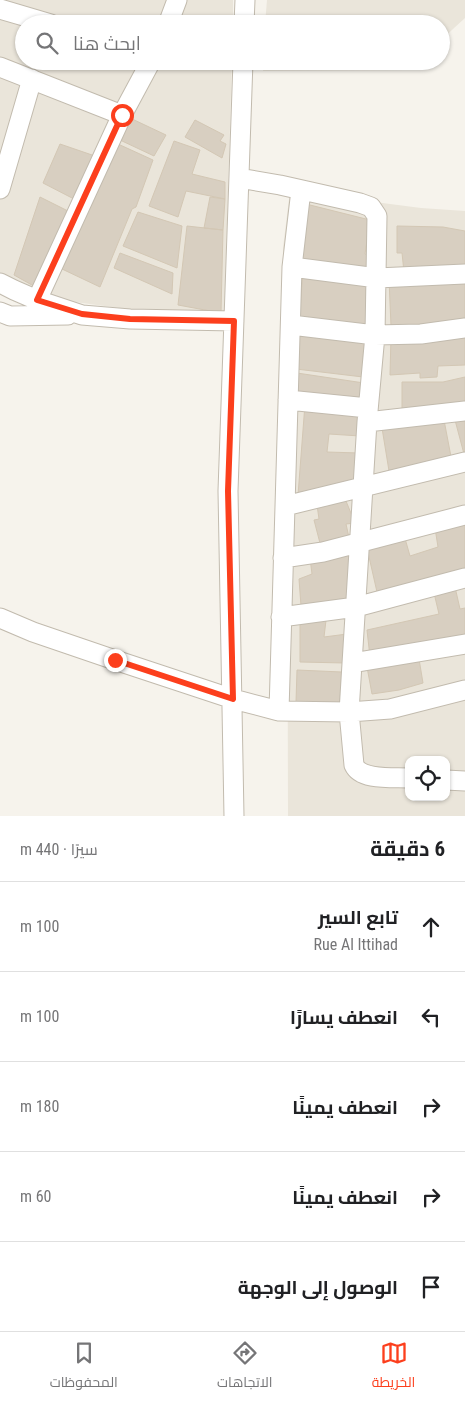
<!DOCTYPE html>
<html lang="ar">
<head>
<meta charset="utf-8">
<style>
	body { margin:0; font-family:"Roboto Condensed",Cairo,sans-serif; background:#f2f2f2; color:#202124; direction:rtl }
	.controls { position:absolute; right:15px; bottom:15px; display:grid; overflow:hidden; border-radius:10px; box-shadow:0 1px 4px #0004 }
	.controls button { width:45px; height:45px; display:grid; place-items:center; padding:0; border:0; border-bottom:1px solid #e0e0e0; background:#fff; color:#202124; font:25px sans-serif }
	.stop { position:absolute; width:15px; height:15px; margin:-11px; border:4px solid #fc3f1d; border-radius:50%; background:#fff }
	.stop.end { background:#fc3f1d; border-color:#fff; box-shadow:0 1px 5px #0008 }
	.list { margin:0; padding:0; list-style:none }
	h2 { display:flex; justify-content:space-between; align-items:center; height:65px; margin:0; padding:0 20px; font-size:21px }
	h2 small { font-size:16px; font-weight:400; color:#757577 }
	.list li { display:grid; grid-template-columns:32px 1fr auto; gap:15px; align-items:center; box-sizing:border-box; height:90px; padding:0 20px; border-top:1px solid #e0e0e0 }
	.list b { display:block; font-size:19px; white-space:nowrap }
	.list p { margin:0; font-size:16px; white-space:nowrap; color:#757577 }
	.list em { font-size:16px; font-style:normal; color:#757577 }
	.icon { flex:none; width:28px; height:28px; fill:none; stroke:currentColor; stroke-width:2; stroke-linecap:round; stroke-linejoin:round }
	.map { position:relative; flex:none; width:465px; height:816px; overflow:hidden; direction:ltr }
	.search { position:absolute; background:#fff; box-shadow:0 1px 4px #0004; left:15px; right:15px; top:15px; height:55px; display:flex; align-items:center; gap:12px; box-sizing:border-box; padding:0 18px; border-radius:28px; color:#757577; font-size:19px }
	.sheet { height:515px; background:#fff }
	nav { display:flex; justify-content:space-around; align-items:center; box-sizing:border-box; height:70px; border-top:1px solid #e0e0e0; background:#fff; font-size:14px; color:#757577 }
	nav a { display:grid; justify-items:center; gap:2px }
	nav .on { color:#fc3f1d }
	.map>svg:first-child { display:block }
	.residential { fill:#eae5da; fill-rule:evenodd }
	.building { fill:#d8cfc1; stroke:#d3c7b4 }
	.lines { fill:none; stroke-linecap:round; stroke-linejoin:round }
	.minor-casing { stroke:#c2bbae; stroke-width:21 }
	.minor { stroke:#fff; stroke-width:19 }
	.route { stroke:#fc3f1d; stroke-width:6 }
</style>
</head>
<body>
<div class="map">
<svg width="465" height="816" viewBox="0 0 465 816">
	<rect width="100%" height="100%" fill="#f6f3ec"/>
	<path class="residential" d="M 0,0 L 233,0 L 233,24 L 24,24 L 24,61 L 232,61 L 224,322 L 0,292 Z
		M 267,0 L 465,0 L 465,18 L 441,40 L 441,24 L 265,24 Z
		M 264,61 L 417,61 L 406,70 L 263,71 Z
		M 290,191 L 421,208 L 465,211 L 465,816 L 288,816 L 287,379 L 283,248 ZM 409,760 L 446,760 L 446,797 L 409,797 Z"/>
	<path class="building" d="M 130,118 L 166,135 L 154,156 L 120,140 Z
		M 195,120 L 224,135 L 220,141 L 226,144 L 222,158 L 185,137 Z
		M 174,141 L 200,150 L 192,174 L 225,182 L 225,199 L 186,191 L 178,217 L 149,206 Z
		M 60,144 L 95,156 L 74,199 L 43,183 Z
		M 118,144 L 153,160 L 136,207 L 132,209 L 100,287 L 62,269 Z
		M 40,197 L 72,213 L 39,289 L 14,275 Z
		M 210,197 L 225,199 L 223,230 L 204,228 Z
		M 306,204 L 370,220 L 365,254 L 373,257 L 370,275 L 297,260 Z
		M 138,212 L 182,226 L 177,268 L 123,246 Z
		M 187,226 L 223,230 L 221,313 L 178,305 Z
		M 397,226 L 443,227 L 465,231 L 465,272 L 404,272 L 402,253 L 397,253 Z
		M 120,253 L 173,273 L 172,294 L 114,268 Z
		M 303,270 L 368,284 L 368,332 L 299,323 Z
		M 465,278 L 465,325 L 391,326 L 389,279 Z
		M 300,330 L 369,340 L 363,377 L 296,369 Z
		M 465,332 L 465,365 L 438,366 L 437,377 L 420,378 L 420,373 L 390,375 L 391,336 Z
		M 297,373 L 364,383 L 362,405 L 294,394 Z
		M 465,377 L 465,406 L 402,411 L 402,382 L 443,382 Z
		M 305,404 L 359,410 L 360,436 L 329,434 L 327,452 L 359,453 L 361,486 L 298,495 Z
		M 465,417 L 465,453 L 464,454 L 455,420 Z
		M 444,420 L 452,462 L 390,477 L 382,428 Z
		M 346,501 L 355,523 L 346,524 L 350,542 L 321,547 L 314,520 L 319,519 L 317,505 Z
		M 465,518 L 465,572 L 377,592 L 367,548 L 404,535 L 410,556 L 438,547 L 435,528 Z
		M 352,551 L 353,597 L 301,606 L 299,579 L 312,574 L 310,558 Z
		M 455,587 L 460,609 L 465,608 L 465,639 L 370,657 L 367,630 L 439,614 L 434,593 Z
		M 327,612 L 324,637 L 347,634 L 345,663 L 300,662 L 300,615 Z
		M 419,659 L 423,683 L 399,690 L 372,694 L 367,667 Z
		M 297,670 L 342,672 L 340,703 L 296,702 Z"/>
	<g class="lines">
		<g class="minor-casing">
			<path id="minor" d="M 0,9 L 51,24
				M 168,24 L 177,0
				M 244,24 L 245,0
				M 0,67 L 122,115
				M 239,178 L 280,185 L 360,203 L 371,207 L 377,216 L 375,335 L 367,422 L 349,712 L 354,765 C 361,781 394,777 409,778
				M 0,189 L 32,79
				M 292,267 L 377,278 L 465,274
				M 0,283 L 14,290 L 37,300 L 82,315 L 130,319 L 234,321
				M 37,300 L 122,115 L 151,61
				M 0,312 L 10,316 L 68,315
				M 291,325 L 375,335 L 421,334 L 465,328
				M 288,400 L 368,408
				M 367,422 L 465,411
				M 285,506 L 465,462
				M 283,558 L 323,552 L 465,515
				M 281,617 L 356,607 L 465,578
				M 0,618 L 33,632 L 115,660 L 233,699 L 279,711 L 349,712 L 390,709 L 465,690
				M 352,663 L 465,644
				M 279,711 L 292,267 L 301,190
				M 446,780 L 465,781
				M 234,816 L 228,491 L 243,61"/>
		</g>
		<use href="#minor" class="minor"/>
	</g>
	<g class="lines">
		<path class="route" d="M 115,660 L 233,699 L 228,491 L 234,321 L 130,319 L 82,314 L 37,300 L 122,115"/>
	</g>
</svg>
<div class="controls">
<button><svg class="icon" aria-label="locate" viewBox="0 0 24 24"><circle cx="12" cy="12" r="6"/><path d="M12 2v4M12 18v4M2 12h4M18 12h4"/></svg></button>
</div>
<div class="stop" style="left:122px;top:115px"></div>
<div class="stop end" style="left:115px;top:660px"></div>
<div class="search"><svg class="icon" aria-label="search" viewBox="0 0 24 24"><circle cx="10" cy="10" r="6"/><path d="M15 15l6 6"/></svg>ابحث هنا</div>
</div>
<section class="sheet">
<h2>6 دقيقة<small>سيرًا · 440 m</small></h2>
<ul class="list">
<li><svg class="icon" aria-label="ahead" viewBox="0 0 24 24"><path d="M12 20V5M6 11l6-6 6 6"/></svg><div><b>تابع السير</b><p>Rue Al Ittihad</p></div><em>100 m</em></li>
<li><svg class="icon" aria-label="left" viewBox="0 0 24 24"><path d="M17 20v-9H6M10 6l-5 5 5 5"/></svg><div><b>انعطف يسارًا</b></div><em>100 m</em></li>
<li><svg class="icon" aria-label="right" viewBox="0 0 24 24"><path d="M7 20v-9h11M14 6l5 5-5 5"/></svg><div><b>انعطف يمينًا</b></div><em>180 m</em></li>
<li><svg class="icon" aria-label="right" viewBox="0 0 24 24"><path d="M7 20v-9h11M14 6l5 5-5 5"/></svg><div><b>انعطف يمينًا</b></div><em>60 m</em></li>
<li><svg class="icon" aria-label="arrive" viewBox="0 0 24 24"><path d="M6 21V4h12l-3 4 3 4H6"/></svg><div><b>الوصول إلى الوجهة</b></div></li>
</ul>
</section>
<nav>
<a class="on"><svg class="icon" aria-label="map" viewBox="0 0 24 24"><path d="M3 6l6-2 6 2 6-2v14l-6 2-6-2-6 2zM9 4v14M15 6v14"/></svg>الخريطة</a>
<a><svg class="icon" aria-label="directions" viewBox="0 0 24 24"><path d="M12 3l9 9-9 9-9-9zM9 14v-3h6M13 9l2 2-2 2"/></svg>الاتجاهات</a>
<a><svg class="icon" aria-label="saved" viewBox="0 0 24 24"><path d="M7 4h10v16l-5-4-5 4z"/></svg>المحفوظات</a>
</nav>
</body>
</html>
